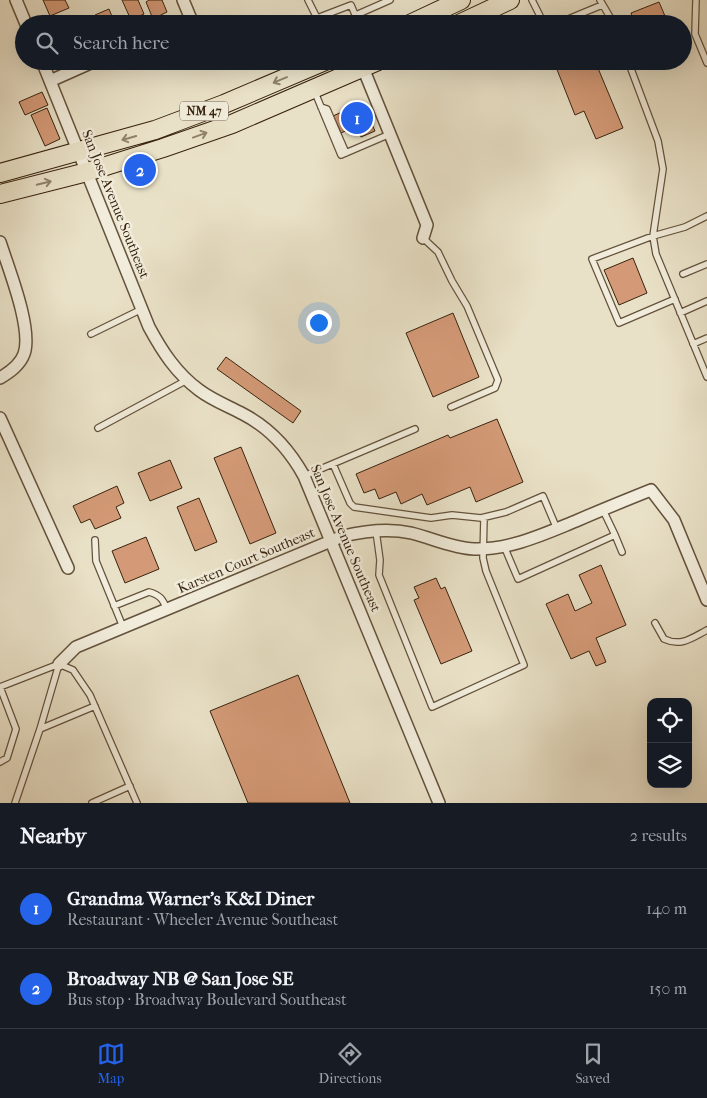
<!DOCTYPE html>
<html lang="en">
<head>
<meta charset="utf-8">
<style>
	body { margin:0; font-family:"IM FELL French Canon",serif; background:#242831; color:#f1f3f6 }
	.controls { position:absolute; right:15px; bottom:15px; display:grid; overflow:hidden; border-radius:10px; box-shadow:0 5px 20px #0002 }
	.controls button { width:45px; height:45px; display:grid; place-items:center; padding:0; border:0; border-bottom:1px solid #363941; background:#171b24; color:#f1f3f6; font:25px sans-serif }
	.you { position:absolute; left:318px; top:322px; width:18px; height:18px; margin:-12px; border:4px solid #fff; border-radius:50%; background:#1a73e8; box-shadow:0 0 0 8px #1a73e833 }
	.badge { display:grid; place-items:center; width:32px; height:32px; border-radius:50%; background:#2563eb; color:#fff; font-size:16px; font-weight:700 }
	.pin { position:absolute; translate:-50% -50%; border:2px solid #fff; box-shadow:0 1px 5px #0006 }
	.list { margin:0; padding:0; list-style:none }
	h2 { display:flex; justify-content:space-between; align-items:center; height:65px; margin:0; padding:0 20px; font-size:21px }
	h2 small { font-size:16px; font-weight:400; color:#9ea1a6 }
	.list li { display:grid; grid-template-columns:32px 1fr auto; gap:15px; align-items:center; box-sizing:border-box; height:80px; padding:0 20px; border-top:1px solid #363941 }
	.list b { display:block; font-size:19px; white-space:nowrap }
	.list p { margin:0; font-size:16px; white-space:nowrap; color:#9ea1a6 }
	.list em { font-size:16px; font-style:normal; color:#9ea1a6 }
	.icon { flex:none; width:28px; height:28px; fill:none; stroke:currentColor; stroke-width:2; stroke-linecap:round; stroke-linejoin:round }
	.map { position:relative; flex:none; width:707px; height:803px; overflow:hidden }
	.search { position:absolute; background:#171b24; box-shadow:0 5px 20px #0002; left:15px; right:15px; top:15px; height:55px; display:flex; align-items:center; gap:12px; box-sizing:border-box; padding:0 18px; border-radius:28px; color:#9ea1a6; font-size:19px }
	.sheet { height:225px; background:#171b24 }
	nav { display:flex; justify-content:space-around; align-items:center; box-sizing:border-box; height:70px; border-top:1px solid #363941; background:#171b24; font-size:14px; color:#9ea1a6 }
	nav a { display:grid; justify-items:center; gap:2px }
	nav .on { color:#2563eb }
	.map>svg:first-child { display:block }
	.building { fill:#d49a77; stroke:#38230e }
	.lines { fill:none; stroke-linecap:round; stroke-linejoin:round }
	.service-casing { stroke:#64523c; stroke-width:8 }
	.minor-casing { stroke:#64523c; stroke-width:14 }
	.primary-casing { stroke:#38230e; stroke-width:20 }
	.service { stroke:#f1ecdb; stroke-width:5.5 }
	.minor { stroke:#f1ecdb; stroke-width:11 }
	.primary { stroke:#e9e1c7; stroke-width:18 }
	.oneway { stroke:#90826a }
	.labels { text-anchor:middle; stroke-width:5; stroke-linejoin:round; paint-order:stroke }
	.shield { fill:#f1ecdb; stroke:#705f4c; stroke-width:1 }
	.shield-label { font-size:12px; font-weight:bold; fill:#38230e }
	.street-label { font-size:14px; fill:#38230e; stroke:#f1ecdb }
</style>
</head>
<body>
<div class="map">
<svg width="707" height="803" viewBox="0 0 707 803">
	<rect width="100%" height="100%" fill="#e9e1c7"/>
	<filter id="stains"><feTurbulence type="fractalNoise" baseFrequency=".004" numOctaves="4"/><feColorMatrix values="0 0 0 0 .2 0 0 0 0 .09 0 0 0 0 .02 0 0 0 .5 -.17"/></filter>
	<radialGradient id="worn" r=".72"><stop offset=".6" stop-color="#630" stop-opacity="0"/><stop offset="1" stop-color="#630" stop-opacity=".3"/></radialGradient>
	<path class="building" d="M 43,0 L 65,0 L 69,8 L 50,16 Z
		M 122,0 L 138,0 L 144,14 L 131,20 Z
		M 149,0 L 162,0 L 167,12 L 153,19 L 146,2 Z
		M 659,2 L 668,23 L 635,24 L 631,13 Z
		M 109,9 L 115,24 L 99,24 L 95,15 Z
		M 556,61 L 595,61 L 623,128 L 596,139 L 584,111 L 575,115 L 554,62 Z
		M 42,92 L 48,105 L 25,115 L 19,102 Z
		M 362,103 L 375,131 L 361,137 L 356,126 L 341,133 L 333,116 Z
		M 47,108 L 60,139 L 45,146 L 31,115 Z
		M 633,258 L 647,293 L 619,305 L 604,270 Z
		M 453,313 L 479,377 L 433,397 L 406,333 Z
		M 226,357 L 301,411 L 293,423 L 217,369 Z
		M 497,419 L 523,482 L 476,502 L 470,487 L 427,505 L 422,494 L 401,504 L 396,492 L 379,499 L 375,489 L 364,493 L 356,474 L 448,435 L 450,438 Z
		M 241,447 L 276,533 L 250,544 L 214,458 Z
		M 170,460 L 182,488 L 150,501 L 138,473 Z
		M 117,486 L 124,503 L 116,507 L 121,518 L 95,529 L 90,519 L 81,523 L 73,506 Z
		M 199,498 L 217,542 L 195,551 L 177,507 Z
		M 146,537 L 159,569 L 125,583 L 112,551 Z
		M 601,565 L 626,625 L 596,638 L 606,662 L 596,666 L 589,651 L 571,659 L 546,604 L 568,594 L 575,611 L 592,603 L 579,575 Z
		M 436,578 L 441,589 L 445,587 L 472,651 L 441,664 L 414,600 L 419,598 L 414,587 Z
		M 298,675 L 350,803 L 248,803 L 210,711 Z"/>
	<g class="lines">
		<g class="service-casing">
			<path id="service" d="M 308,0 L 317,18 L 351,5 L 359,24
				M 532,0 L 542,20 L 549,24
				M 600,0 L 614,24
				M 696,0 L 695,34 L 707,63
				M 356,15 L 390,0
				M 551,24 L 561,22 L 602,5
				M 628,61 L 658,141 L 663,169 L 653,236 L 685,227 L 707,216
				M 314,90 L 341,155 L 390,134
				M 321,107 L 327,109 L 346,153
				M 423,238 L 438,252 L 452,281 L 467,306 L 498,380 L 495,388 L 451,407
				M 683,274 L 707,264
				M 675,299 L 619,323 L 592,259 L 653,236 L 656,254 L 707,377
				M 680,313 L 707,301
				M 91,334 L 142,309
				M 693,344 L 707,338
				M 98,428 L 187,380
				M 333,464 L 350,503 L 354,507 L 431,518 L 452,515 L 481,518 L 506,512 L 543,496 L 557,529
				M 304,476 L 415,429
				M 376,531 L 380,560 L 379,575 L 432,707 L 524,665 L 486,571 L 483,558 L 484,518
				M 615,535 L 622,552
				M 95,540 L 96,561 L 123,627
				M 504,546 L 518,579 L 615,535 L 603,510
				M 114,606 L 149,592 C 160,595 163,599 167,610
				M 655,623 L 664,639 C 681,647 692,638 707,630
				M 0,687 L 59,664 L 73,670 L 90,695 L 137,803
				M 0,687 L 16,729 L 7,758 L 0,762
				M 40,729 L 59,664
				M 15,803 L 40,729 L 95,706
				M 92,803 L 130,786"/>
		</g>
		<g class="minor-casing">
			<path id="minor" d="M 16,0 L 26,24
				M 183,0 L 193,24
				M 42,61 L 149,327 C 162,351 176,373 199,390 C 212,400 228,406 243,414 C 270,428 289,449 304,476 L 439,803
				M 361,63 L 427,225 L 423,238
				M 50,81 L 95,61
				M 0,242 C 8,267 33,329 24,354 C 20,365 10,372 0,378
				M 0,418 L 68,568
				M 59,664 L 76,647 L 343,536 C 365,531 388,528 411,533 C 432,538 452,548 474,549 C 510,550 544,534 576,521 C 601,510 626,500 651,490 L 674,520 L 707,600"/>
		</g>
		<g class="primary-casing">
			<path id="primary" d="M 410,24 L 461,0
				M 459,24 L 510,0
				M 0,173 L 155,130 L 224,104 L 325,61
				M 0,194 L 87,172 L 163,148 L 232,124 L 378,61"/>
		</g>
		<use href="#service" class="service"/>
		<use href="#minor" class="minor"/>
		<use href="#primary" class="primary"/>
	</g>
	<defs><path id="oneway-shaft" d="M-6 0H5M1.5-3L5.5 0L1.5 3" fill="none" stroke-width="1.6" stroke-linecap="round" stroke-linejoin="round" transform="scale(1.25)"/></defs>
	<g class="oneway">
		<use href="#oneway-shaft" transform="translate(280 80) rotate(157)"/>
		<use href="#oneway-shaft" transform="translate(200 135) rotate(-20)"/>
		<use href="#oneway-shaft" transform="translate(129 138) rotate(164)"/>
		<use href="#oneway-shaft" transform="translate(44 183) rotate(-14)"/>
	</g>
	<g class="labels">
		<rect class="shield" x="180" y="101.5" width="48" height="19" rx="4"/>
		<g class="shield-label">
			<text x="204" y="115">NM 47</text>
		</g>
		<g class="street-label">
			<text transform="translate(116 204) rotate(68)" y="5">San Jose Avenue Southeast</text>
			<text transform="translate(346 538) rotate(67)" y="5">San Jose Avenue Southeast</text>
			<text transform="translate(246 560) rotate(-23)" y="5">Karsten Court Southeast</text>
		</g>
	</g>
	<rect width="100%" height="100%" filter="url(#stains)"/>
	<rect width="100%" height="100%" fill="url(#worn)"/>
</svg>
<div class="controls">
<button><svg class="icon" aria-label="locate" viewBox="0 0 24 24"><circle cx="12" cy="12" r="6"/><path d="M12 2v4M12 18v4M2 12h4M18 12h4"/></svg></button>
<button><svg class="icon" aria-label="layers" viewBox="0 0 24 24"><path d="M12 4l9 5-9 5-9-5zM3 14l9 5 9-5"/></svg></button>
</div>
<div class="you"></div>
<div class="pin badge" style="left:357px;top:118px">1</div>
<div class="pin badge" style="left:140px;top:170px">2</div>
<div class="search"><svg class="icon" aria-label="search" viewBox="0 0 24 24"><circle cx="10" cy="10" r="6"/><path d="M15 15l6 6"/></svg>Search here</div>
</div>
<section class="sheet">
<h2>Nearby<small>2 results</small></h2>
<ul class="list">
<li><span class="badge">1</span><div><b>Grandma Warner's K&amp;I Diner</b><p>Restaurant · Wheeler Avenue Southeast</p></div><em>140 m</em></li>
<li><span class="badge">2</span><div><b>Broadway NB @ San Jose SE</b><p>Bus stop · Broadway Boulevard Southeast</p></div><em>150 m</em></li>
</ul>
</section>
<nav>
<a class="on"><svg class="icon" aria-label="map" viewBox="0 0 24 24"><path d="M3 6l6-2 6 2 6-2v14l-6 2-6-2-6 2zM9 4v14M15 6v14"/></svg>Map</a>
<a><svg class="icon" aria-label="directions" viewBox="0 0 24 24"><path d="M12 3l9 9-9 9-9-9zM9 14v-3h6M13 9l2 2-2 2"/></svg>Directions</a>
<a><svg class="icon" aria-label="saved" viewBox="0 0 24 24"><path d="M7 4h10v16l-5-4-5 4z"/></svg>Saved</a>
</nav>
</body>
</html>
